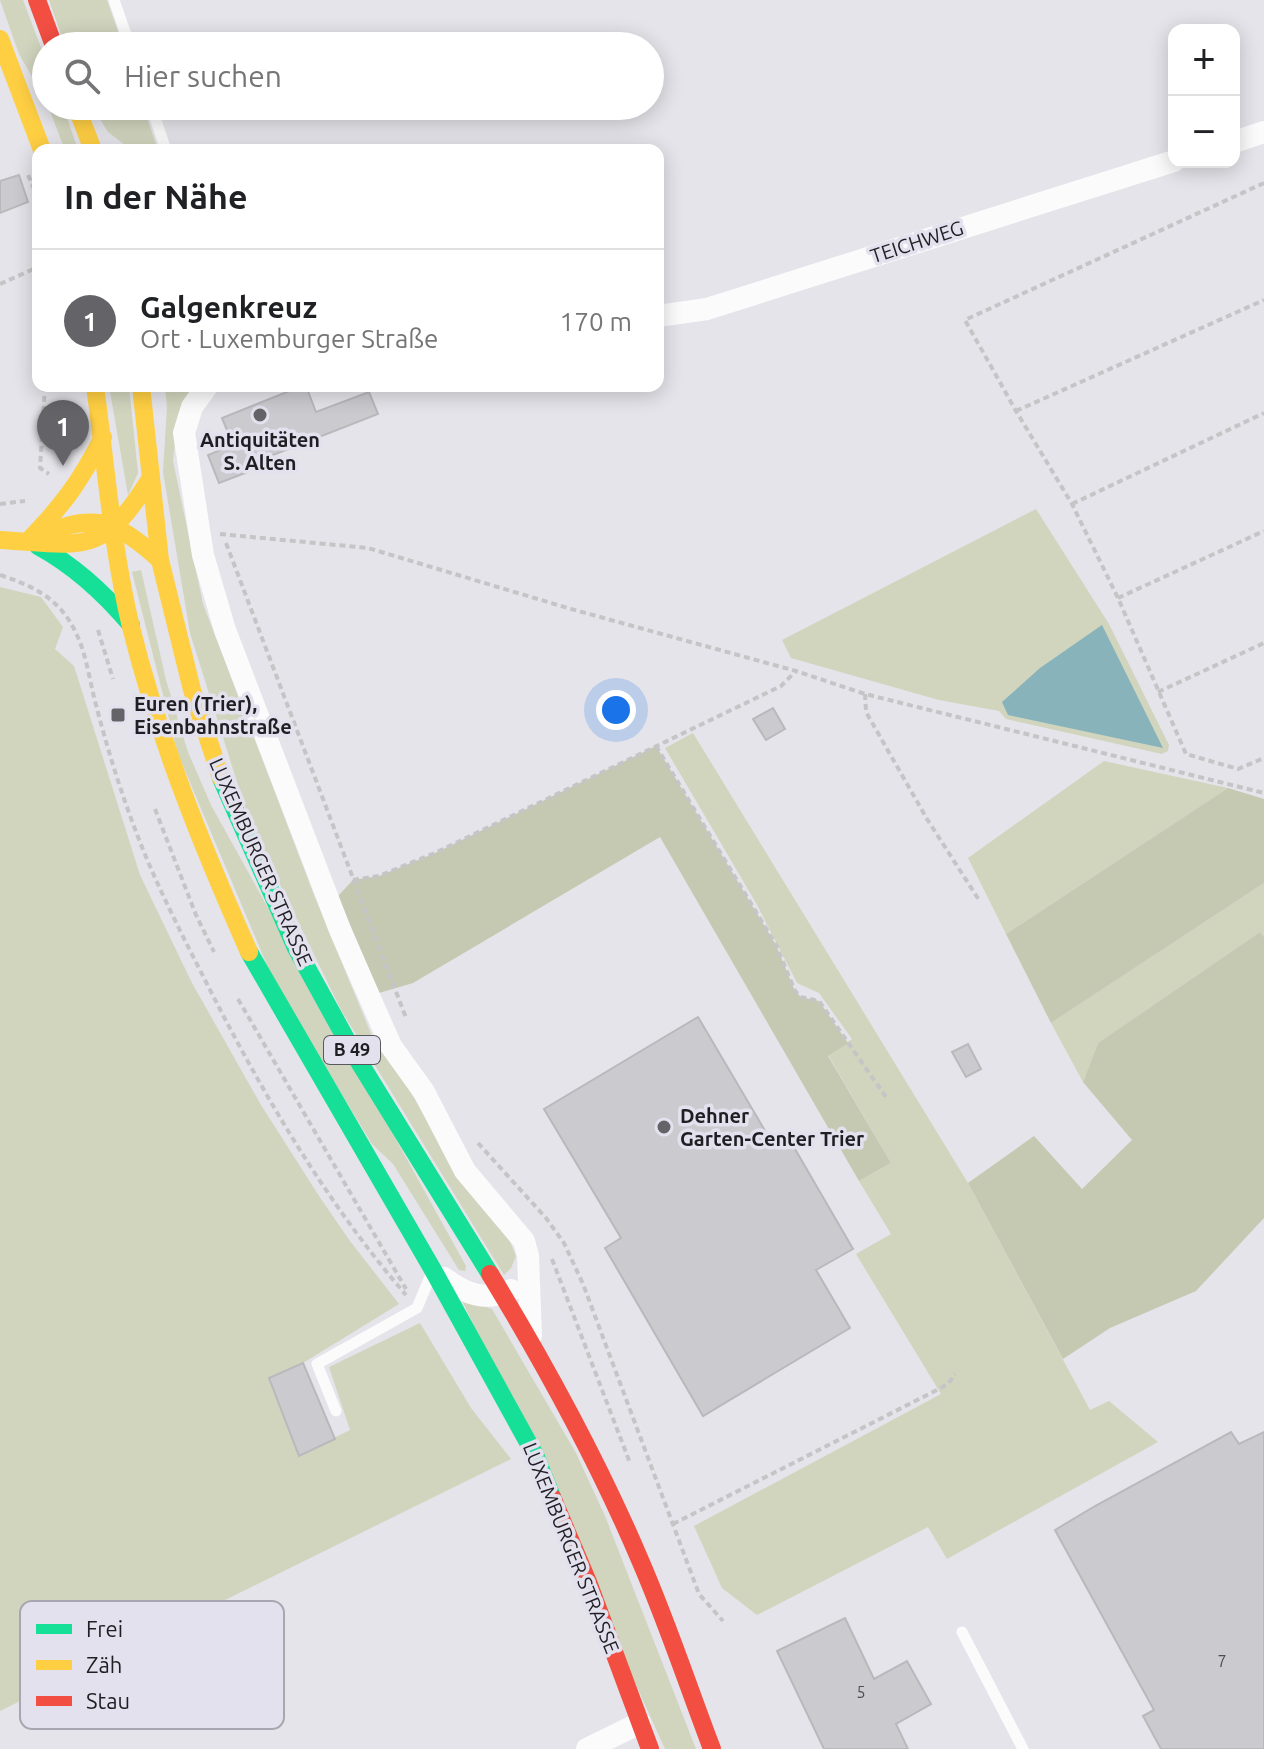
<!DOCTYPE html>
<html lang="de">
<head>
<meta charset="utf-8">
<style>
	body { margin:0; font-family:Ubuntu,sans-serif; background:#f2f2f2; color:#202124 }
	.controls { position:absolute; right:24px; top:24px; display:grid; overflow:hidden; border-radius:16px; box-shadow:0 4px 20px #0003 }
	.controls button { width:72px; height:72px; display:grid; place-items:center; padding:0; border:0; border-bottom:2px solid #e0e0e0; background:#fff; color:#202124; font:40px sans-serif }
	.you { position:absolute; left:616px; top:710px; width:28px; height:28px; margin:-20px; border:6px solid #fff; border-radius:50%; background:#1a73e8; box-shadow:0 0 0 12px #1a73e833 }
	.badge { display:grid; place-items:center; width:52px; height:52px; border-radius:50%; background:#646368; color:#fff; font-size:26px; font-weight:700 }
	.pin { position:absolute; translate:-50% -66px; filter:drop-shadow(0 2px 4px #0008) }
	.pin::after { content:''; position:absolute; top:42px; width:28px; height:24px; background:inherit; clip-path:polygon(0 0,100% 0,50% 100%) }
	.list { margin:0; padding:0; list-style:none }
	h2 { display:flex; justify-content:space-between; align-items:center; height:104px; margin:0; padding:0 32px; font-size:34px }
	h2 small { font-size:26px; font-weight:400; color:#757577 }
	.list li { display:grid; grid-template-columns:52px 1fr auto; gap:24px; align-items:center; box-sizing:border-box; height:144px; padding:0 32px; border-top:2px solid #e0e0e0 }
	.list b { display:block; font-size:30px; white-space:nowrap }
	.list p { margin:0; font-size:26px; white-space:nowrap; color:#757577 }
	.list em { font-size:26px; font-style:normal; color:#757577 }
	.icon { flex:none; width:44px; height:44px; fill:none; stroke:currentColor; stroke-width:2; stroke-linecap:round; stroke-linejoin:round }
	.map { position:relative; flex:none; width:1264px; height:1749px; overflow:hidden }
	.search { position:absolute; background:#fff; box-shadow:0 4px 20px #0003; left:32px; top:32px; width:632px; height:88px; display:flex; align-items:center; gap:20px; box-sizing:border-box; padding:0 28px; border-radius:44px; color:#757577; font-size:30px }
	.panel { position:absolute; background:#fff; box-shadow:0 4px 20px #0003; left:32px; top:144px; width:632px; height:248px; border-radius:16px }
	.map>svg:first-child { display:block }
	.green { fill:#d1d5be }
	.forest { fill:#c5c9b1 }
	.water { fill:#88b3ba }
	.building { fill:#cbcbcf; stroke:#b9b9bd; stroke-width:2 }
	.lines { fill:none; stroke-linecap:round; stroke-linejoin:round }
	.path { stroke:#c5c4c6; stroke-width:4; stroke-dasharray:6 4; stroke-linecap:butt }
	.lane { stroke:#fbfbfc; stroke-width:11 }
	.street { stroke:#fbfbfc; stroke-width:22 }
	.fast { stroke:#16e098; stroke-width:18 }
	.slow { stroke:#ffcf43; stroke-width:18 }
	.jam { stroke:#f24e42; stroke-width:18 }
	.poi-dot { fill:#646368; stroke:#e2e1ed; stroke-width:3 }
	.labels { text-anchor:middle; stroke-width:7; stroke-linejoin:round; paint-order:stroke }
	.number-label { font-size:16px; fill:#4d4c50 }
	.shield { fill:#e2e1ed; stroke:#5a585f; stroke-width:2 }
	.shield-label { font-size:18px; font-weight:bold; fill:#1f1e22 }
	.street-label { font-size:20px; fill:#1f1e22; stroke:#e2e1ed }
	.poi-label { font-size:20px; font-weight:bold; fill:#1f1e22; stroke:#e2e1ed; text-anchor:start }
	.key { fill:#e2e1ed; stroke:#a8a6b0; stroke-width:2 }
	.key-label { font-size:22px; fill:#1f1e22 }
</style>
</head>
<body>
<div class="map">
<svg width="1264" height="1749" viewBox="0 0 1264 1749">
	<rect width="100%" height="100%" fill="#e4e4ea"/>
	<path class="green" d="M 0,0 L 23,0 L 46,61 L 46,101 L 19,54 Z
		M 49,0 L 107,0 L 123,46 L 65,46 Z
		M 48,106 L 63,106 L 78,150 L 65,150 Z
		M 92,106 L 143,106 L 158,150 L 127,150 L 125,145 L 108,132 Z
		M 109,386 L 129,386 L 138,473 L 128,495 Z
		M 165,386 L 193,386 L 178,415 L 173,461 L 203,604 L 314,895 L 374,1041 L 406,1084 L 457,1173 L 508,1237 L 516,1256 L 511,1268 L 504,1275 L 341,1010 L 250,823 L 190,633 L 163,472 L 167,407 Z
		M 1036,509 L 1109,624 L 1169,745 L 1168,751 L 1162,754 L 1006,719 L 999,711 L 939,700 L 791,658 L 782,640 Z
		M 141,570 L 166,680 L 188,752 L 211,805 L 466,1266 L 465,1271 L 459,1270 L 393,1164 L 372,1144 L 275,984 L 178,754 L 132,572 Z
		M 0,587 L 41,597 L 63,627 L 55,649 L 74,666 L 140,875 L 192,983 L 261,1105 L 319,1196 L 350,1241 L 399,1304 L 303,1363 L 269,1378 L 299,1455 L 350,1430 L 329,1367 L 420,1323 L 471,1408 L 511,1459 L 0,1711 Z
		M 693,733 L 968,1183 L 1090,1410 L 1109,1401 L 1158,1442 L 947,1559 L 928,1527 L 757,1615 L 722,1588 L 694,1526 L 941,1394 L 856,1254 L 891,1234 L 859,1181 L 891,1163 L 828,1055 L 852,1039 L 819,993 L 797,983 L 756,903 L 665,748 Z
		M 1104,761 L 1228,788 L 1006,934 L 968,858 Z
		M 1264,883 L 1264,937 L 1260,932 L 1098,1043 L 1083,1082 L 1051,1023 Z
		M 462,1300 L 492,1309 L 576,1453 L 605,1516 L 696,1749 L 665,1749 Z"/>
	<path class="forest" d="M 656,746 L 776,945 L 795,991 L 801,997 L 819,1001 L 848,1043 L 828,1056 L 891,1163 L 859,1181 L 660,837 L 413,983 L 379,993 L 338,896 L 353,880 L 379,876 L 435,853 Z
		M 1228,788 L 1264,799 L 1264,883 L 1051,1023 L 1006,934 Z
		M 1260,932 L 1264,937 L 1264,1218 L 1196,1291 L 1110,1328 L 1063,1359 L 968,1183 L 1034,1136 L 1082,1189 L 1132,1140 L 1083,1082 L 1098,1043 Z"/>
	<path class="water" d="M 1102,625 L 1163,748 L 1008,715 L 1002,702 L 1040,668 Z"/>
	<path class="building" d="M 19,175 L 28,202 L 0,213 L 0,181 Z
		M 302,386 L 306,386 L 316,412 L 369,392 L 378,414 L 245,466 L 248,472 L 219,483 L 208,455 L 233,445 L 222,418 Z
		M 773,708 L 785,729 L 766,740 L 753,719 Z
		M 698,1017 L 774,1146 L 788,1137 L 853,1249 L 816,1270 L 850,1328 L 703,1416 L 605,1248 L 621,1238 L 544,1109 Z
		M 968,1044 L 981,1069 L 966,1077 L 952,1052 Z
		M 303,1363 L 335,1439 L 299,1456 L 269,1378 Z
		M 1231,1432 L 1239,1444 L 1264,1432 L 1264,1749 L 1161,1749 L 1143,1716 L 1154,1710 L 1055,1530 L 1095,1506 Z
		M 845,1618 L 874,1679 L 907,1661 L 931,1704 L 896,1724 L 908,1749 L 824,1749 L 777,1651 Z"/>
	<g class="lines">
		<path class="path" d="M 28,175 L 38,198
			M 1264,183 L 965,320 L 1016,411 L 1072,504 L 1118,598 L 1186,754 L 1238,769 L 1264,758
			M 0,284 L 38,267
			M 45,386 L 40,468 L 49,474
			M 1016,411 L 1264,300
			M 0,504 L 25,501
			M 1072,504 L 1264,413
			M 220,534 L 368,548 L 571,609 L 796,671 L 865,694 L 1264,793
			M 226,543 L 406,1018
			M 0,575 C 33,586 59,598 75,631 C 86,652 89,678 95,701 C 106,744 119,787 135,829 C 154,880 179,929 204,978 C 260,1089 324,1200 406,1295
			M 1118,598 L 1264,531
			M 98,630 L 113,679
			M 1158,692 L 1264,643
			M 865,694 L 866,712 L 927,819 L 979,900
			M 656,746 L 776,945 L 795,991 L 801,997 L 819,1001 L 886,1097
			M 155,809 L 196,915 L 214,952
			M 353,880 L 379,876 L 435,853 L 781,686 L 796,671
			M 238,999 L 406,1289
			M 478,1143 L 546,1218 L 564,1243 L 583,1284 L 699,1594 L 723,1621
			M 552,1259 L 630,1463
			M 673,1524 L 937,1390 L 948,1384 L 955,1374"/>
		<path class="lane" d="M 114,0 L 130,46
			M 151,106 L 166,150
			M 336,1411 L 317,1364 L 417,1308 L 430,1277
			M 962,1632 L 1023,1749"/>
		<path class="street" d="M 1234,142 L 1264,132
			M 658,316 L 707,309 L 1174,161
			M 207,386 L 192,407 L 184,433 L 203,555 L 225,630 L 340,930 L 391,1046 L 424,1092 L 465,1171 L 524,1241 L 528,1256 L 531,1336
			M 444,1278 C 465,1294 486,1302 511,1290
			M 587,1749 L 640,1723"/>
		<path class="fast" d="M 38,546 C 75,566 104,593 131,625
			M 221,778 L 296,948 L 356,1057 L 490,1274
			M 249,952 L 433,1270 L 535,1455 L 552,1497"/>
		<path class="slow" d="M 0,39 L 42,150
			M 76,106 L 93,150
			M 95,386 C 106,466 112,548 131,627 C 159,740 202,846 249,952
			M 141,386 L 160,560 L 192,690 L 221,778
			M 0,540 C 83,545 102,557 150,479
			M 31,540 C 90,513 110,515 160,560
			M 28,541 C 63,505 80,482 103,437"/>
		<path class="jam" d="M 37,0 L 54,46
			M 490,1274 C 546,1366 598,1461 640,1560 C 667,1622 688,1686 712,1749
			M 552,1497 L 588,1582 L 650,1749"/>
	</g>
	<g class="poi-dot">
		<circle cx="260" cy="415" r="8"/>
		<rect x="110" y="707" width="16" height="16" rx="4"/>
		<circle cx="664" cy="1127" r="8"/>
	</g>
	<g class="labels">
		<g class="number-label">
			<text x="1222" y="1667">7</text>
			<text x="861" y="1698">5</text>
		</g>
		<rect class="shield" x="324" y="1036" width="56" height="28" rx="6"/>
		<g class="shield-label">
			<text x="352" y="1056">B 49</text>
		</g>
		<g class="street-label">
			<text transform="translate(917 242) rotate(-18)" y="7">TEICHWEG</text>
			<text transform="translate(261 862) rotate(66)" y="7">LUXEMBURGER STRASSE</text>
			<text transform="translate(571 1548) rotate(68)" y="7">LUXEMBURGER STRASSE</text>
		</g>
		<g class="poi-label">
			<text x="260" y="447" text-anchor="middle">Antiquitäten<tspan x="260" dy="23">S. Alten</tspan></text>
			<text x="134" y="711">Euren (Trier),<tspan x="134" dy="23">Eisenbahnstraße</tspan></text>
			<text x="680" y="1123">Dehner<tspan x="680" dy="23">Garten-Center Trier</tspan></text>
		</g>
	</g>
	<rect x="20" y="1601" width="264" height="128" rx="12" class="key"/>
	<rect x="36" y="1624" width="36" height="10" fill="#16e098"/>
	<rect x="36" y="1660" width="36" height="10" fill="#ffcf43"/>
	<rect x="36" y="1696" width="36" height="10" fill="#f24e42"/>
	<g class="key-label">
		<text x="86" y="1637">Frei</text>
		<text x="86" y="1673">Zäh</text>
		<text x="86" y="1709">Stau</text>
	</g>
</svg>
<div class="controls">
<button>+</button>
<button>−</button>
</div>
<div class="you"></div>
<div class="pin badge" style="left:63px;top:466px">1</div>
<div class="search"><svg class="icon" aria-label="search" viewBox="0 0 24 24"><circle cx="10" cy="10" r="6"/><path d="M15 15l6 6"/></svg>Hier suchen</div>
<section class="panel">
<h2>In der Nähe<small></small></h2>
<ul class="list">
<li><span class="badge">1</span><div><b>Galgenkreuz</b><p>Ort · Luxemburger Straße</p></div><em>170 m</em></li>
</ul>
</section>
</div>
</body>
</html>
